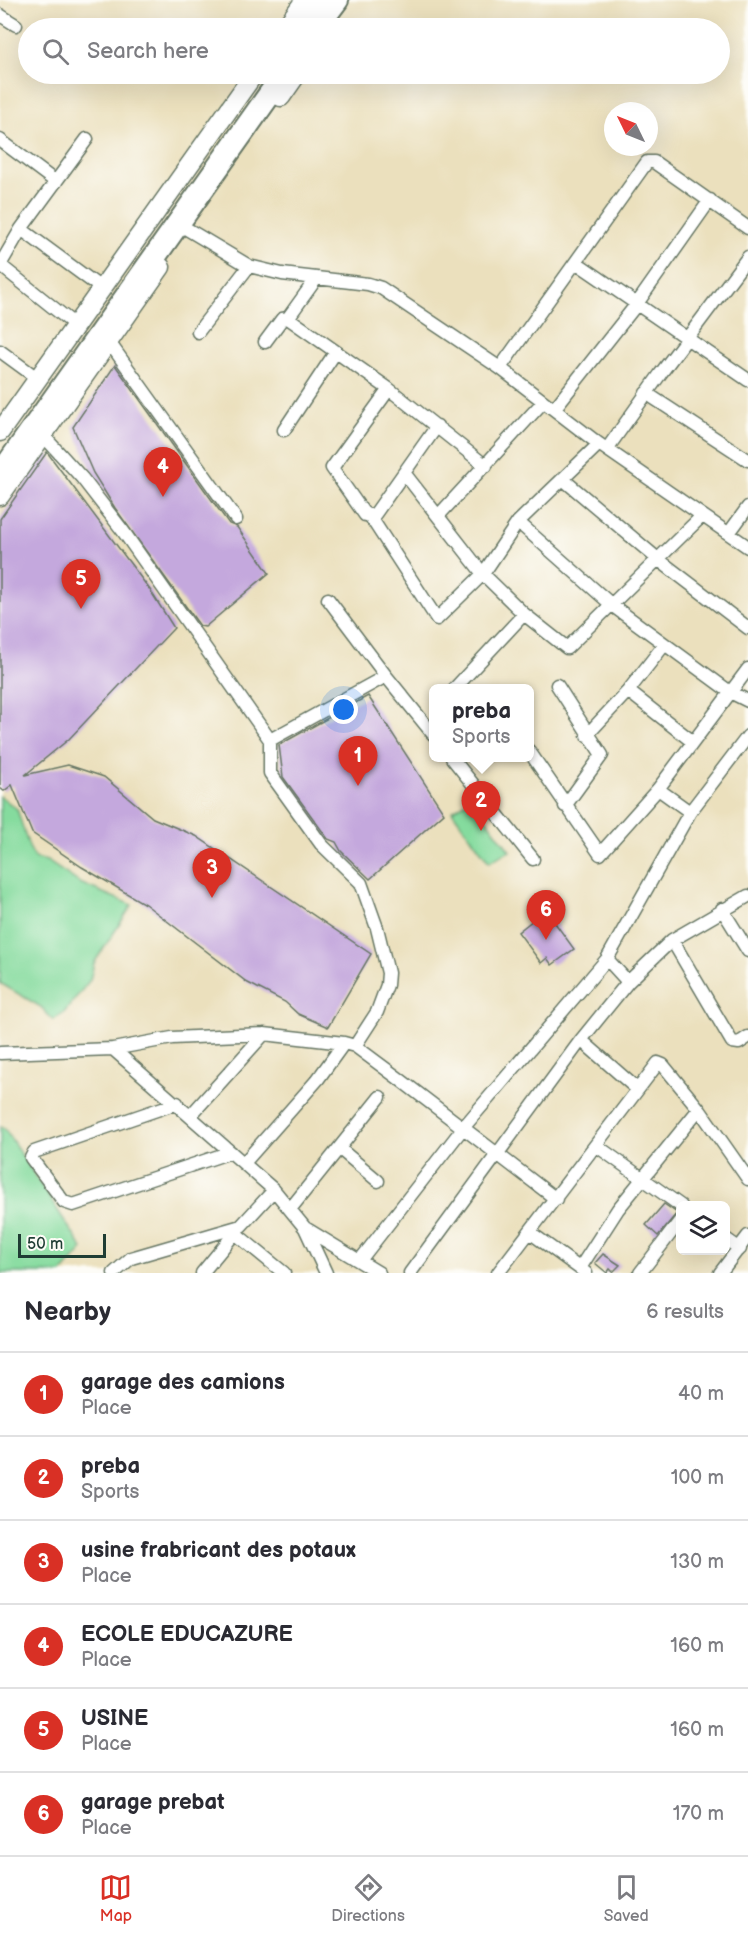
<!DOCTYPE html>
<html lang="en">
<head>
<meta charset="utf-8">
<style>
	body { margin:0; font-family:"Balsamiq Sans",sans-serif; background:#f7f7f7; color:#2b2b33 }
	.controls { position:absolute; right:18px; bottom:18px; display:grid; overflow:hidden; border-radius:9px; box-shadow:0 6px 24px #0002 }
	.controls button { width:54px; height:54px; display:grid; place-items:center; padding:0; border:0; border-bottom:2px solid #e1e1e2; background:#fff; color:#2b2b33; font:30px sans-serif }
	.compass { position:absolute; left:604px; top:102px; width:54px; height:54px; border-radius:50%; background:#fff; box-shadow:0 6px 24px #0002; rotate:313deg }
	.scale { position:absolute; left:18px; bottom:15px; width:88px; box-sizing:border-box; padding-left:6px; border:3px solid #1f3d34; border-top:0; font-size:16px; line-height:21px; white-space:nowrap; color:#1f3d34; -webkit-text-stroke:4px #fdfcf7; paint-order:stroke }
	.you { position:absolute; left:344px; top:710px; width:21px; height:21px; margin:-15px; border:4px solid #fff; border-radius:50%; background:#1a73e8; box-shadow:0 0 0 9px #1a73e833 }
	.badge { display:grid; place-items:center; width:39px; height:39px; border-radius:50%; background:#d93025; color:#fff; font-size:20px; font-weight:700 }
	.pin { position:absolute; translate:-50% -50px; filter:drop-shadow(0 2px 3px #0008) }
	.pin::after { content:''; position:absolute; top:32px; width:21px; height:18px; background:inherit; clip-path:polygon(0 0,100% 0,50% 100%) }
	.popup { position:absolute; left:429px; top:684px; width:105px; height:78px; box-sizing:border-box; display:grid; place-content:center; border-radius:9px; background:#fff; filter:drop-shadow(0 2px 4px #0005); font-size:20px; white-space:nowrap; color:#7c7c81 }
	.popup b { font-size:22px; color:#2b2b33 }
	.popup::after { content:''; position:absolute; left:50%; top:100%; margin-left:-12px; border:12px solid transparent; border-top-color:#fff }
	.list { margin:0; padding:0; list-style:none }
	h2 { display:flex; justify-content:space-between; align-items:center; height:78px; margin:0; padding:0 24px; font-size:26px }
	h2 small { font-size:20px; font-weight:400; color:#7c7c81 }
	.list li { display:grid; grid-template-columns:39px 1fr auto; gap:18px; align-items:center; box-sizing:border-box; height:84px; padding:0 24px; border-top:2px solid #e1e1e2 }
	.list b { display:block; font-size:22px; white-space:nowrap }
	.list p { margin:0; font-size:20px; white-space:nowrap; color:#7c7c81 }
	.list em { font-size:20px; font-style:normal; color:#7c7c81 }
	.icon { flex:none; width:33px; height:33px; fill:none; stroke:currentColor; stroke-width:2; stroke-linecap:round; stroke-linejoin:round }
	.map { position:relative; flex:none; width:748px; height:1273px; overflow:hidden }
	.search { position:absolute; background:#fff; box-shadow:0 6px 24px #0002; left:18px; right:18px; top:18px; height:66px; display:flex; align-items:center; gap:15px; box-sizing:border-box; padding:0 21px; border-radius:33px; color:#7c7c81; font-size:22px }
	.sheet { height:582px; background:#fff }
	nav { display:flex; justify-content:space-around; align-items:center; box-sizing:border-box; height:84px; border-top:2px solid #e1e1e2; background:#fff; font-size:16px; color:#7c7c81 }
	nav a { display:grid; justify-items:center; gap:3px }
	nav .on { color:#d93025 }
	.map>svg:first-child { display:block }
	.green { fill:#85db9e; stroke:#528c69; stroke-width:1.5 }
	.building { fill:#c4a8dd }
	.lines { fill:none; stroke-linecap:round; stroke-linejoin:round }
	.street-casing { stroke:#667664; stroke-width:15 }
	.secondary-casing { stroke:#667664; stroke-width:21 }
	.highway-casing { stroke:#667664; stroke-width:26 }
	.street { stroke:#fff; stroke-width:12 }
	.secondary { stroke:#fff; stroke-width:18 }
	.highway { stroke:#fff; stroke-width:22 }
</style>
</head>
<body>
<div class="map">
<svg width="748" height="1273" viewBox="0 0 748 1273">
	<rect width="100%" height="100%" fill="#fdfcf7"/>
	<filter id="ink" filterUnits="userSpaceOnUse"><feTurbulence type="fractalNoise" baseFrequency=".0167" numOctaves="2"/><feDisplacementMap in="SourceGraphic" scale="12" xChannelSelector="R" yChannelSelector="G"/><feConvolveMatrix kernelMatrix="1 2 1 2 8 2 1 2 1" color-interpolation-filters="sRGB"/></filter>
	<filter id="wash" filterUnits="userSpaceOnUse"><feTurbulence type="fractalNoise" baseFrequency=".008" numOctaves="4" result="noise"/><feDisplacementMap in="SourceGraphic" scale="24" xChannelSelector="R" yChannelSelector="G"/><feGaussianBlur stdDeviation="1.35" result="paint"/><feColorMatrix in="noise" values="0 0 0 0 0 0 0 0 0 0 0 0 0 0 0 0 0 1.4 0 .05"/><feComposite in="paint" operator="in"/></filter>
	<g filter="url(#wash)">
		<rect width="100%" height="100%" fill="#ebe0bd"/>
		<path class="green" d="M 0,796 L 17,809 L 29,847 L 35,858 L 47,861 L 80,883 L 132,905 L 94,963 L 90,980 L 63,1014 L 53,1020 L 41,1007 L 0,983 Z
			M 471,799 L 510,851 L 489,862 L 452,811 Z
			M 0,1127 L 4,1128 L 83,1249 L 62,1273 L 0,1273 Z"/>
		<g id="blocks">
			<path class="building" d="M 115,365 L 229,524 L 237,527 L 269,573 L 205,627 L 200,626 L 115,508 L 93,473 L 73,427 Z
				M 47,452 L 150,590 L 174,628 L 69,739 L 25,775 L 68,765 L 104,777 L 153,818 L 196,836 L 371,954 L 328,1027 L 298,1014 L 285,1002 L 248,983 L 145,904 L 82,867 L 32,833 L 12,785 L 4,791 L 0,788 L 0,519 Z
				M 368,696 L 444,813 L 370,879 L 341,851 L 336,842 L 328,839 L 283,777 L 279,745 Z
				M 542,905 L 574,949 L 552,965 L 547,958 L 541,963 L 518,932 L 533,920 L 528,914 Z
				M 664,1204 L 677,1213 L 658,1236 L 646,1225 Z
				M 603,1254 L 620,1265 L 613,1272 L 610,1269 L 607,1273 L 595,1263 Z"/>
		</g>
	</g>
	<g filter="url(#ink)">
		<use href="#blocks" fill-opacity="0" stroke="#667664" stroke-width="1.5"/>
		<g class="lines">
			<g class="street-casing">
				<path id="street" d="M 0,15 L 16,25
					M 0,140 L 56,182
					M 21,229 L 101,288
					M 187,229 L 249,266 L 282,274 L 368,284 L 381,288 L 500,368 L 599,444 L 748,547
					M 577,263 L 748,380
					M 0,265 L 21,229 L 87,139
					M 0,265 L 75,325
					M 288,318 L 389,389 L 486,466
					M 198,332 L 249,266
					M 109,342 L 236,519
					M 265,342 L 282,319 L 288,318 L 316,279
					M 0,351 L 37,378
					M 500,368 L 647,162 L 654,162 L 748,228
					M 389,389 L 332,468 L 365,515 L 375,514 L 437,426
					M 646,393 L 748,460
					M 554,409 L 636,305 L 710,200
					M 284,430 L 335,353
					M 39,431 L 82,478 L 123,531 L 270,740 L 270,773 L 321,844 L 361,883 L 377,928 L 388,973 L 387,985 L 377,1012 L 355,1046
					M 607,449 L 661,373 L 748,257
					M 405,474 L 483,574 L 524,614 L 567,648 L 702,516
					M 564,480 L 659,560 L 748,628
					M 439,515 L 543,402
					M 370,516 L 437,619 L 483,574 L 518,522 L 599,444
					M 518,522 L 613,606 L 730,692 L 748,701
					M 729,533 L 748,507
					M 328,599 L 386,676
					M 557,685 L 602,755 L 565,806
					M 455,688 L 524,614
					M 628,691 L 693,742
					M 587,735 L 628,691 L 664,645
					M 270,740 L 386,676 L 433,734
					M 529,751 L 600,854 L 658,789 L 748,669
					M 452,758 L 533,859
					M 658,789 L 690,812
					M 722,909 L 748,951
					M 672,940 L 732,1042 L 739,1043 L 748,1037
					M 607,959 L 628,982
					M 581,1040 L 637,1089
					M 113,1049 L 172,1038 L 264,1034 L 344,1043 L 355,1046 L 398,1078 L 556,1199
					M 0,1053 L 113,1049 L 274,1190 L 305,1228 L 326,1273
					M 177,1103 L 34,1152 L 31,1158 L 64,1202 L 73,1205 L 231,1152
					M 191,1115 L 264,1034
					M 597,1146 L 681,1206
					M 340,1149 L 378,1181
					M 244,1163 L 318,1079 L 344,1043
					M 291,1208 L 380,1097
					M 305,1228 L 379,1273
					M 531,1233 L 586,1273
					M 726,1239 L 740,1249
					M 361,1259 L 463,1128 L 607,959 L 690,812 L 748,736
					M 580,1268 L 618,1209 L 699,1109
					M 114,1273 L 131,1258 L 241,1226 L 274,1190
					M 202,1273 L 235,1233 L 284,1273
					M 410,1273 L 581,1040 L 628,982 L 672,940 L 748,896
					M 498,1273 L 658,1063 L 663,1065 L 699,1109 L 748,1179
					M 640,1273 L 680,1221
					M 720,1273 L 748,1236"/>
			</g>
			<g class="secondary-casing">
				<path id="secondary" d="M 285,28 L 302,4
					M 281,97 L 297,74
					M 0,432 L 254,74
					M 0,496 L 161,267"/>
			</g>
			<g class="highway-casing">
				<path id="highway" d="M 298,28 L 318,0
					M 316,28 L 337,0
					M 0,475 L 284,74"/>
			</g>
			<use href="#street" class="street"/>
			<use href="#secondary" class="secondary"/>
			<use href="#highway" class="highway"/>
		</g>
	</g>
</svg>
<div class="controls">
<button><svg class="icon" aria-label="layers" viewBox="0 0 24 24"><path d="M12 4l9 5-9 5-9-5zM3 14l9 5 9-5"/></svg></button>
</div>
<svg class="compass" viewBox="-18 -18 36 36"><path d="M0-13l5 13h-10z" fill="#e53935"/><path d="M0 13l5-13h-10z" fill="#7c7c81"/></svg>
<div class="scale">50 m</div>
<div class="you"></div>
<div class="pin badge" style="left:358px;top:786px">1</div>
<div class="pin badge" style="left:481px;top:831px">2</div>
<div class="popup"><b>preba</b>Sports</div>
<div class="pin badge" style="left:212px;top:898px">3</div>
<div class="pin badge" style="left:163px;top:497px">4</div>
<div class="pin badge" style="left:81px;top:609px">5</div>
<div class="pin badge" style="left:546px;top:940px">6</div>
<div class="search"><svg class="icon" aria-label="search" viewBox="0 0 24 24"><circle cx="10" cy="10" r="6"/><path d="M15 15l6 6"/></svg>Search here</div>
</div>
<section class="sheet">
<h2>Nearby<small>6 results</small></h2>
<ul class="list">
<li><span class="badge">1</span><div><b>garage des camions</b><p>Place</p></div><em>40 m</em></li>
<li><span class="badge">2</span><div><b>preba</b><p>Sports</p></div><em>100 m</em></li>
<li><span class="badge">3</span><div><b>usine frabricant des potaux</b><p>Place</p></div><em>130 m</em></li>
<li><span class="badge">4</span><div><b>ECOLE EDUCAZURE</b><p>Place</p></div><em>160 m</em></li>
<li><span class="badge">5</span><div><b>USINE</b><p>Place</p></div><em>160 m</em></li>
<li><span class="badge">6</span><div><b>garage prebat</b><p>Place</p></div><em>170 m</em></li>
</ul>
</section>
<nav>
<a class="on"><svg class="icon" aria-label="map" viewBox="0 0 24 24"><path d="M3 6l6-2 6 2 6-2v14l-6 2-6-2-6 2zM9 4v14M15 6v14"/></svg>Map</a>
<a><svg class="icon" aria-label="directions" viewBox="0 0 24 24"><path d="M12 3l9 9-9 9-9-9zM9 14v-3h6M13 9l2 2-2 2"/></svg>Directions</a>
<a><svg class="icon" aria-label="saved" viewBox="0 0 24 24"><path d="M7 4h10v16l-5-4-5 4z"/></svg>Saved</a>
</nav>
</body>
</html>
